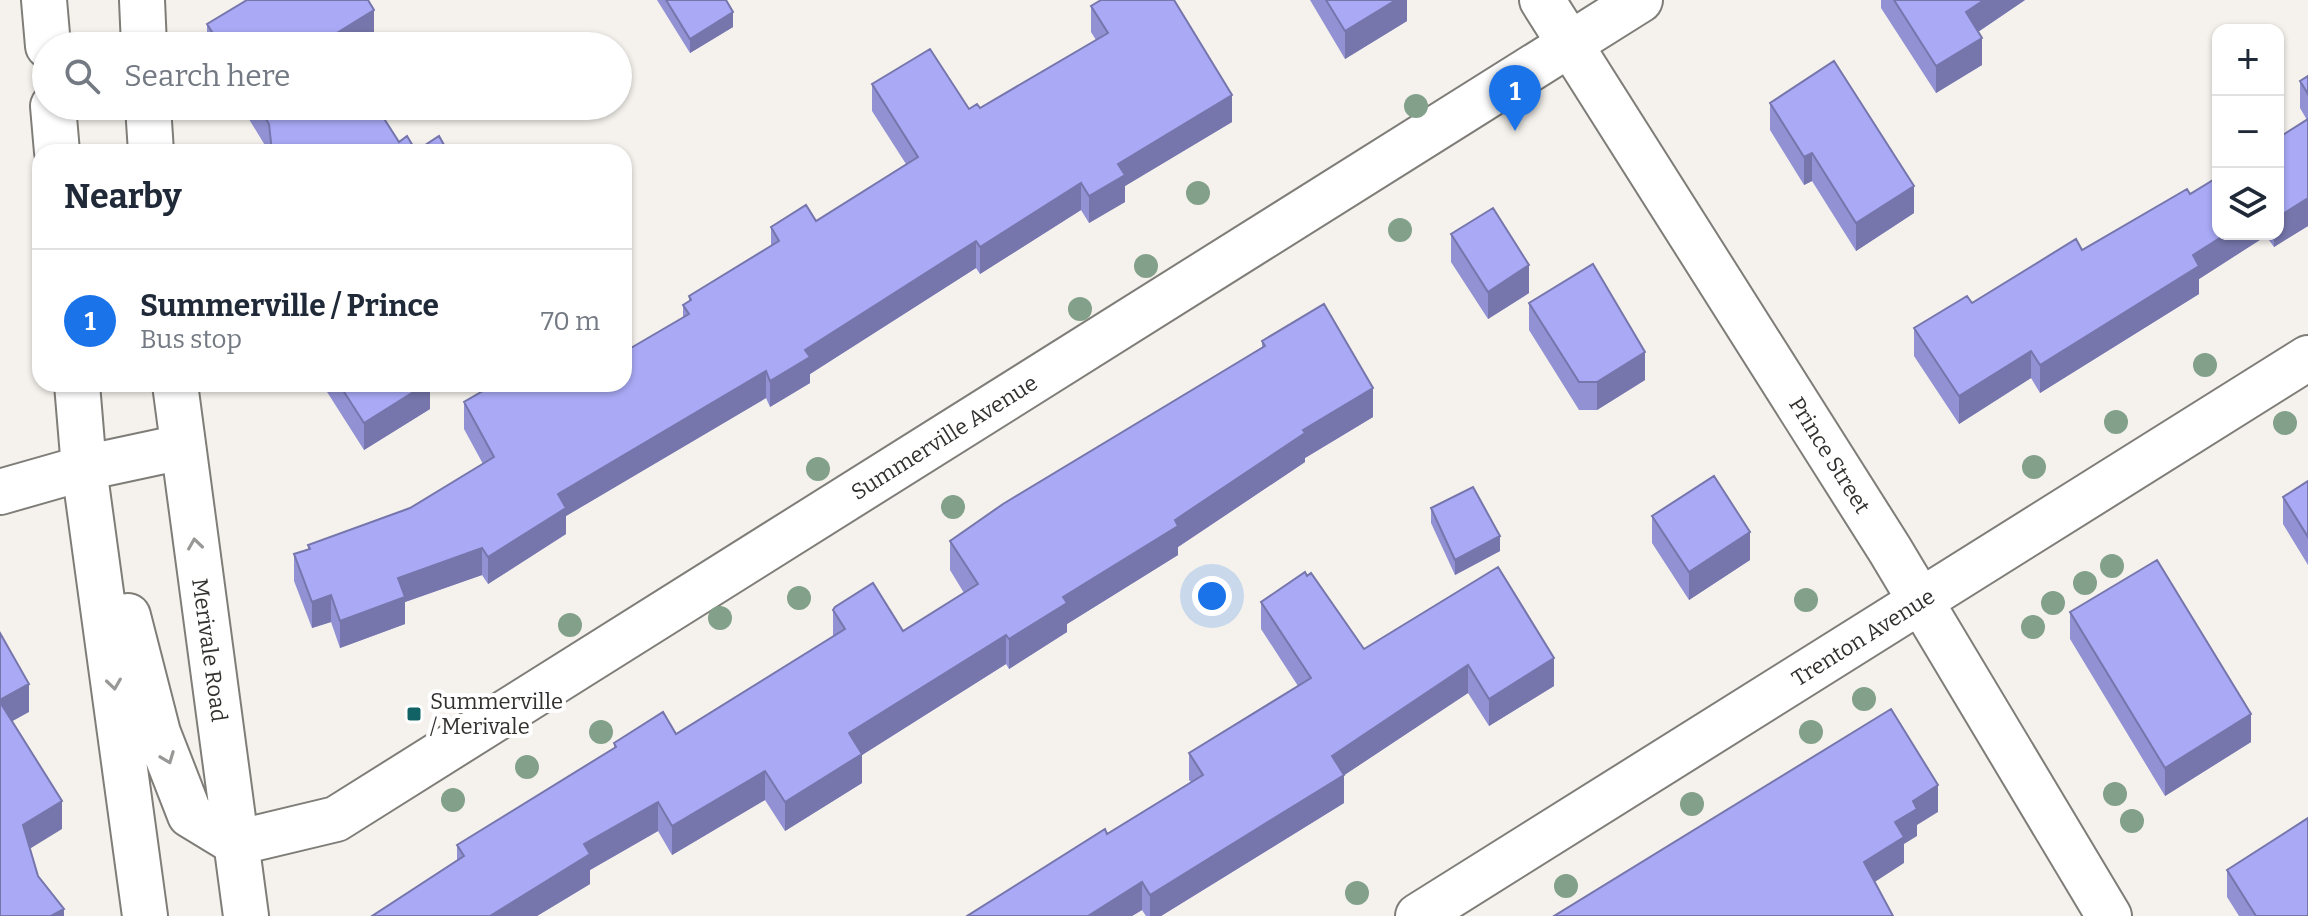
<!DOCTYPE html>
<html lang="en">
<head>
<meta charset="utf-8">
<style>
	body { margin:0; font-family:Bitter,serif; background:#f2f2f3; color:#1f2937 }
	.controls { position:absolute; right:24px; top:24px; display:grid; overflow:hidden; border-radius:16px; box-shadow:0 2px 6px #0004 }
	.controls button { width:72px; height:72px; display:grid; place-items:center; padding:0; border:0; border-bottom:2px solid #e0e1e3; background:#fff; color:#1f2937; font:40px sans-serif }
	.you { position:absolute; left:1212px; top:596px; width:28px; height:28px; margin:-20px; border:6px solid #fff; border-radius:50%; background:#1a73e8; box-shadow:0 0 0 12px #1a73e833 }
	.badge { display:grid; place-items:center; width:52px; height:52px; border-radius:50%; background:#1a73e8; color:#fff; font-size:26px; font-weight:700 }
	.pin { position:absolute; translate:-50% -66px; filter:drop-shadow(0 2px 4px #0008) }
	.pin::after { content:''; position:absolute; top:42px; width:28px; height:24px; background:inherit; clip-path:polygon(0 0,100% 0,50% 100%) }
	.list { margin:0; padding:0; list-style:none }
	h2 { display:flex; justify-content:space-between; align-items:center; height:104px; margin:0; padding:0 32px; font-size:34px }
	h2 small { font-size:26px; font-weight:400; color:#747a83 }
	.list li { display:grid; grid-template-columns:52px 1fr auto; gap:24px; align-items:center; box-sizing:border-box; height:144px; padding:0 32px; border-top:2px solid #e0e1e3 }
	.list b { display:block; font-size:30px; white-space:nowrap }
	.list p { margin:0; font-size:26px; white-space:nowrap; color:#747a83 }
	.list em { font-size:26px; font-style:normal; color:#747a83 }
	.icon { flex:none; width:44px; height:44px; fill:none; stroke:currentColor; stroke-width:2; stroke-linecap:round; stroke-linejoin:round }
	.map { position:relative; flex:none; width:2308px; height:916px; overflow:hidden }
	.search { position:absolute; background:#fff; box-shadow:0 2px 6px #0004; left:32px; top:32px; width:600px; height:88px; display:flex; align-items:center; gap:20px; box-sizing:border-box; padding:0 28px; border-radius:44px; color:#747a83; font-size:30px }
	.panel { position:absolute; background:#fff; box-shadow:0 2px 6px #0004; left:32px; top:144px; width:600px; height:248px; border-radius:24px }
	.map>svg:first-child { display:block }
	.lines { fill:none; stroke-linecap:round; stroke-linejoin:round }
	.minor-casing { stroke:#7f7d78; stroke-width:48 }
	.major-casing { stroke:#7f7d78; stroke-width:48 }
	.minor { stroke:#fff; stroke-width:44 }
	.major { stroke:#fff; stroke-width:44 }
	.tree { fill:#82a08a }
	.wall { fill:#9191d4 }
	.shaded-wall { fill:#7676ac }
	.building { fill:#a9a9f6; stroke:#7676ac; stroke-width:2 }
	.oneway { stroke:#989897 }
	.poi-dot { fill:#106265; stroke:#fff; stroke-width:3 }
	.labels { text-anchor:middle; stroke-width:8; stroke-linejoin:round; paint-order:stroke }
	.street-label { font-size:22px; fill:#32312f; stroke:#fff }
	.poi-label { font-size:22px; fill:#32312f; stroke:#fff; text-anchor:start }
</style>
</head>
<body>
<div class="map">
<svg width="2308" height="916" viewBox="0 0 2308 916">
	<rect width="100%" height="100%" fill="#f5f2ed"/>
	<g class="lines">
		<g class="minor-casing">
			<path id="minor" d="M 1542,0 L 1890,550 L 2109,916
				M 0,492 L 84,468 L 182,447
				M 236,843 L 336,819 L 1640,0
				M 1418,916 L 2308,358"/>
		</g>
		<g class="major-casing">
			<path id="major" d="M 44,0 L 48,46
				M 142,0 L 144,46
				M 53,106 L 57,152
				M 148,106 L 151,152
				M 77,384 L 84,468 L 145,916
				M 175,384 L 246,916
				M 128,616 L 158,733 L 190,815 L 236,843"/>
		</g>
		<use href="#minor" class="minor"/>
		<use href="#major" class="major"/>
	</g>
	<g class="tree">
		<circle cx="1416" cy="106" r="12"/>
		<circle cx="1198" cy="193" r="12"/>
		<circle cx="1400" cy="230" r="12"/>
		<circle cx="1146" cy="266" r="12"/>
		<circle cx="1080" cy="309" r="12"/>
		<circle cx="2205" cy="365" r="12"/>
		<circle cx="2116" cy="422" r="12"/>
		<circle cx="2285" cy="423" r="12"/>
		<circle cx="2034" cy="467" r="12"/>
		<circle cx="818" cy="469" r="12"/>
		<circle cx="953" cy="507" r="12"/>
		<circle cx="2112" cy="566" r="12"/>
		<circle cx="2085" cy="583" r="12"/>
		<circle cx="799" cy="598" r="12"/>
		<circle cx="1806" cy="600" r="12"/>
		<circle cx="2053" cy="603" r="12"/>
		<circle cx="720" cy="618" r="12"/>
		<circle cx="570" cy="625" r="12"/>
		<circle cx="2033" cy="627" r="12"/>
		<circle cx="1864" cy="699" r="12"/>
		<circle cx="601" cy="732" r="12"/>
		<circle cx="1811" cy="732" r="12"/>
		<circle cx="527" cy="767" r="12"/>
		<circle cx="2115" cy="794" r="12"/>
		<circle cx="453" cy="800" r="12"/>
		<circle cx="1692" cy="804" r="12"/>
		<circle cx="2132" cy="821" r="12"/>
		<circle cx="1566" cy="886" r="12"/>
		<circle cx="1357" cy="893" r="12"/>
	</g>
	<path class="wall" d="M 657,0 L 726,0 L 733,27 L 690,53 Z
		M 1310,0 L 1407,0 L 1407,21 L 1345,59 Z
		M 1881,0 L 2025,0 L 1978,32 L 1982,65 L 1936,93 L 1881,8 Z
		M 1091,6 L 1232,122 L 1125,186 L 1125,202 L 1089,223 L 1081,210 L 980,274 L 976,268 L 810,374 L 810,383 L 770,407 L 766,398 L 566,516 L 566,534 L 488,584 L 482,575 L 405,602 L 405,624 L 340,648 L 331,622 L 312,628 L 294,581 L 294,554 L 308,549 L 308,545 L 410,508 L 483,464 L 464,429 L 464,402 L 624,384 L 683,317 L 683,305 L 689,302 L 689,296 L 771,246 L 771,227 L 816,221 L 906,164 L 872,111 L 872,84 L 969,109 L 980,108 L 1096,40 L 1091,32 Z
		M 207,24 L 374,38 L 361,46 L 207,46 Z
		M 2308,76 L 2308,226 L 2274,247 L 2266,236 L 2199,279 L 2199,294 L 2040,393 L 2031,378 L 1959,424 L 1914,356 L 1914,328 L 1972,303 L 2082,250 L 2218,234 L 2278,234 L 2307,120 L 2300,108 L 2300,81 Z
		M 1770,103 L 1914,213 L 1856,251 L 1812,181 L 1804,185 L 1770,130 Z
		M 241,106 L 376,106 L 399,142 L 416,151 L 448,152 L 269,152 Z
		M 1451,234 L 1529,293 L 1488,319 L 1451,262 Z
		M 1529,303 L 1645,380 L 1597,410 L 1579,410 L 1529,330 Z
		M 1262,341 L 1373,417 L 1305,458 L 1305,462 L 1178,547 L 1178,555 L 1067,624 L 1067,632 L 1009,669 L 1006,664 L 862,755 L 862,783 L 785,831 L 765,800 L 672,855 L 658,831 L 590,870 L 590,884 L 537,916 L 372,916 L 457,860 L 457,845 L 614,749 L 614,743 L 676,734 L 833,636 L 833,610 L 903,631 L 964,593 L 950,570 L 950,541 L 1262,347 Z
		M 322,384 L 430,384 L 430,409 L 364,450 Z
		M 2308,481 L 2308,565 L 2283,524 L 2283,497 Z
		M 1431,508 L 1500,551 L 1455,575 L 1431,523 Z
		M 1652,516 L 1750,560 L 1689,600 L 1652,543 Z
		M 1498,567 L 1554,686 L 1489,726 L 1468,693 L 1344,775 L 1344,803 L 1161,916 L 1146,916 L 1142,910 L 1132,916 L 967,916 L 1107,834 L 1191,782 L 1189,780 L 1189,753 L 1298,686 L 1261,629 L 1261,602 L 1364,649 Z
		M 2070,612 L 2251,742 L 2165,796 L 2070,639 Z
		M 2227,870 L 2308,916 L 2239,916 L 2227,897 Z"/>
	<path class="shaded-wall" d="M 1396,0 L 1407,0 L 1407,21 L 1345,59 L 1345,31 Z
		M 1984,0 L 2025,0 L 1966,40 L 1966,12 Z
		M 374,10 L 374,38 L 361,46 L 332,46 L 332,36 Z
		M 733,12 L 733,27 L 690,53 L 690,39 Z
		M 1982,38 L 1982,65 L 1936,93 L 1936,66 Z
		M 1232,95 L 1232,122 L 1125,186 L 1125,202 L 1089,223 L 1089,196 L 1118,164 Z
		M 1812,153 L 1812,181 L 1804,185 L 1804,157 Z
		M 1081,183 L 1081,210 L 980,274 L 980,247 Z
		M 1914,186 L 1914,213 L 1856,251 L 1856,223 Z
		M 2308,198 L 2308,226 L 2274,247 L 2274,234 L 2278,234 L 2278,217 Z
		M 2226,234 L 2266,234 L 2266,236 L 2199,279 L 2199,294 L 2040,393 L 2040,365 L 2193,255 Z
		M 976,241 L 976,268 L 810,374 L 810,383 L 770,407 L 770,381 L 805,350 Z
		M 1529,265 L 1529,293 L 1488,319 L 1488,292 Z
		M 2031,351 L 2031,378 L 1959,424 L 1959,396 Z
		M 1645,352 L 1645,380 L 1597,410 L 1597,382 Z
		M 766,371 L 766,398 L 566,516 L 566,534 L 488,584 L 488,557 L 558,494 Z
		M 426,384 L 430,384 L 430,409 L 364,450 L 364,423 Z
		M 1373,388 L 1373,417 L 1305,458 L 1305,462 L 1178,547 L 1178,555 L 1067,624 L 1067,632 L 1009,669 L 1009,639 L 1063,597 L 1303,430 Z
		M 1750,532 L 1750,560 L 1689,600 L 1689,572 Z
		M 1500,536 L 1500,551 L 1455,575 L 1455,560 Z
		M 482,548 L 482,575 L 405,602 L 405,624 L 340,648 L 340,621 L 398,578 Z
		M 331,595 L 331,622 L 312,628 L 312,602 Z
		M 1006,635 L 1006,664 L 862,755 L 862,783 L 785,831 L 785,802 L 849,733 Z
		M 1554,658 L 1554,686 L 1489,726 L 1489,699 Z
		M 1468,665 L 1468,693 L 1340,778 L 1344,775 L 1344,803 L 1161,916 L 1150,916 L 1150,895 L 1332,756 Z
		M 29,684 L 29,712 L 0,728 L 0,700 Z
		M 2251,714 L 2251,742 L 2165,796 L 2165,768 Z
		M 765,771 L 765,800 L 672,855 L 672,826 Z
		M 1938,785 L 1938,812 L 1917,825 L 1917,836 L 1904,844 L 1904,863 L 1864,889 L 1864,862 L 1913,801 Z
		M 62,801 L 62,829 L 23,853 L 23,825 Z
		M 658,802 L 658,831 L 590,870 L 590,884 L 537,916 L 490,916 L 584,844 Z
		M 1142,882 L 1142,910 L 1132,916 L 1088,916 Z
		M 64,909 L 64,916 L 51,916 Z"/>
	<path class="building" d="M 247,0 L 368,0 L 374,10 L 332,36 L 339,46 L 221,46 L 207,24 Z
		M 666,0 L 726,0 L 733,12 L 690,39 Z
		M 1101,0 L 1174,0 L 1232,95 L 1118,164 L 1125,175 L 1089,196 L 1081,183 L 980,247 L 976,241 L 805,350 L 810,357 L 770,381 L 766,371 L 558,494 L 566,508 L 488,557 L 482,548 L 398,578 L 405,597 L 340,621 L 331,595 L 312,602 L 294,554 L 310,549 L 308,545 L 410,508 L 494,457 L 464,402 L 495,384 L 624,384 L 624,352 L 689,314 L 683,305 L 691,300 L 689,296 L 779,241 L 771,227 L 806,205 L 816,221 L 918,157 L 872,84 L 930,49 L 969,109 L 977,104 L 980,108 L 1108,33 L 1091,6 Z
		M 1326,0 L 1396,0 L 1345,31 Z
		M 1894,0 L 1984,0 L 1966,12 L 1982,38 L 1936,66 Z
		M 1834,61 L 1914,186 L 1856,223 L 1812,153 L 1804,157 L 1770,103 Z
		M 2308,76 L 2308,94 L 2300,81 Z
		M 258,106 L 376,106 L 399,142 L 407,136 L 416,151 L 439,136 L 448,152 L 272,152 L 269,124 Z
		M 2308,119 L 2308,198 L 2278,217 L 2278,138 Z
		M 2218,177 L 2218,234 L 2226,234 L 2193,255 L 2199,266 L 2040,365 L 2031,351 L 1959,396 L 1914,328 L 1967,296 L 1972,303 L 2076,239 L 2082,250 L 2187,189 L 2190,194 Z
		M 1493,208 L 1529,265 L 1488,292 L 1451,234 Z
		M 1593,264 L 1645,352 L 1597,382 L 1579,382 L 1529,303 Z
		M 1324,304 L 1373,388 L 1303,430 L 1305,433 L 1175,520 L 1178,526 L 1063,597 L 1067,603 L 1009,639 L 1006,635 L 849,733 L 862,754 L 785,802 L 765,771 L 672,826 L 658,802 L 584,844 L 590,854 L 490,916 L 372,916 L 464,856 L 457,845 L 616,747 L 614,743 L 663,712 L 676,734 L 845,629 L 833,610 L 835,607 L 873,583 L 903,631 L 978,584 L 950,541 L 1003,504 L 1265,346 L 1262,341 Z
		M 339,384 L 426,384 L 364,423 Z
		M 1714,476 L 1750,532 L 1689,572 L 1652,516 Z
		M 2308,481 L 2308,537 L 2283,497 Z
		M 1473,487 L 1500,536 L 1455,560 L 1431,508 Z
		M 2157,560 L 2251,714 L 2165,768 L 2070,612 Z
		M 1498,567 L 1554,658 L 1489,699 L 1468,665 L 1332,756 L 1344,775 L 1150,895 L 1142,882 L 1088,916 L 967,916 L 1105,829 L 1107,834 L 1203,775 L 1189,753 L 1311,678 L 1261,602 L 1305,572 L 1307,576 L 1311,573 L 1364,649 Z
		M 0,633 L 29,684 L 0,700 Z
		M 0,702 L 62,801 L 23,825 L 38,876 L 64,909 L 51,916 L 0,916 Z
		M 1891,709 L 1938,785 L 1913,801 L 1917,809 L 1895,822 L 1904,837 L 1864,862 L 1893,916 L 1554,916 Z
		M 2308,818 L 2308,916 L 2256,916 L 2227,870 Z"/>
	<defs><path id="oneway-chevron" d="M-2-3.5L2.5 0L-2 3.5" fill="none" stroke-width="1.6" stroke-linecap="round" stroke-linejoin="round" transform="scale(2)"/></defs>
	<g class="oneway">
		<use href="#oneway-chevron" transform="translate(195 544) rotate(-98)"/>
		<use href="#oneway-chevron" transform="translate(114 684) rotate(82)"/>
		<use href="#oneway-chevron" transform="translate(168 758) rotate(69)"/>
	</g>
	<rect class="poi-dot" x="406" y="706" width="16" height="16" rx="4"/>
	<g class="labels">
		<g class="street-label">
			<text transform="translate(944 437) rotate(-32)" y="8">Summerville Avenue</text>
			<text transform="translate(1830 455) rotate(58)" y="8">Prince Street</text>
			<text transform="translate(1863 637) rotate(-32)" y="8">Trenton Avenue</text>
			<text transform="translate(210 650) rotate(82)" y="8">Merivale Road</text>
		</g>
		<g class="poi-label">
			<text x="430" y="709">Summerville<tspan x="430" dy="25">/ Merivale</tspan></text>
		</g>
	</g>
</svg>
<div class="controls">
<button>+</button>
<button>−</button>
<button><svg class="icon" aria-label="layers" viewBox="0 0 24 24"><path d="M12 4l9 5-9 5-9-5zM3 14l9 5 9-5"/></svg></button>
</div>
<div class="you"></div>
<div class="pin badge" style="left:1515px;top:131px">1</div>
<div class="search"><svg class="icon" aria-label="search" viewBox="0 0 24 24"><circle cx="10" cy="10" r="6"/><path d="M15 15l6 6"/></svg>Search here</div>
<section class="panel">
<h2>Nearby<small></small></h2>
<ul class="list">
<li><span class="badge">1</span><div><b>Summerville / Prince</b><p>Bus stop</p></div><em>70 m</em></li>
</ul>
</section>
</div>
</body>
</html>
